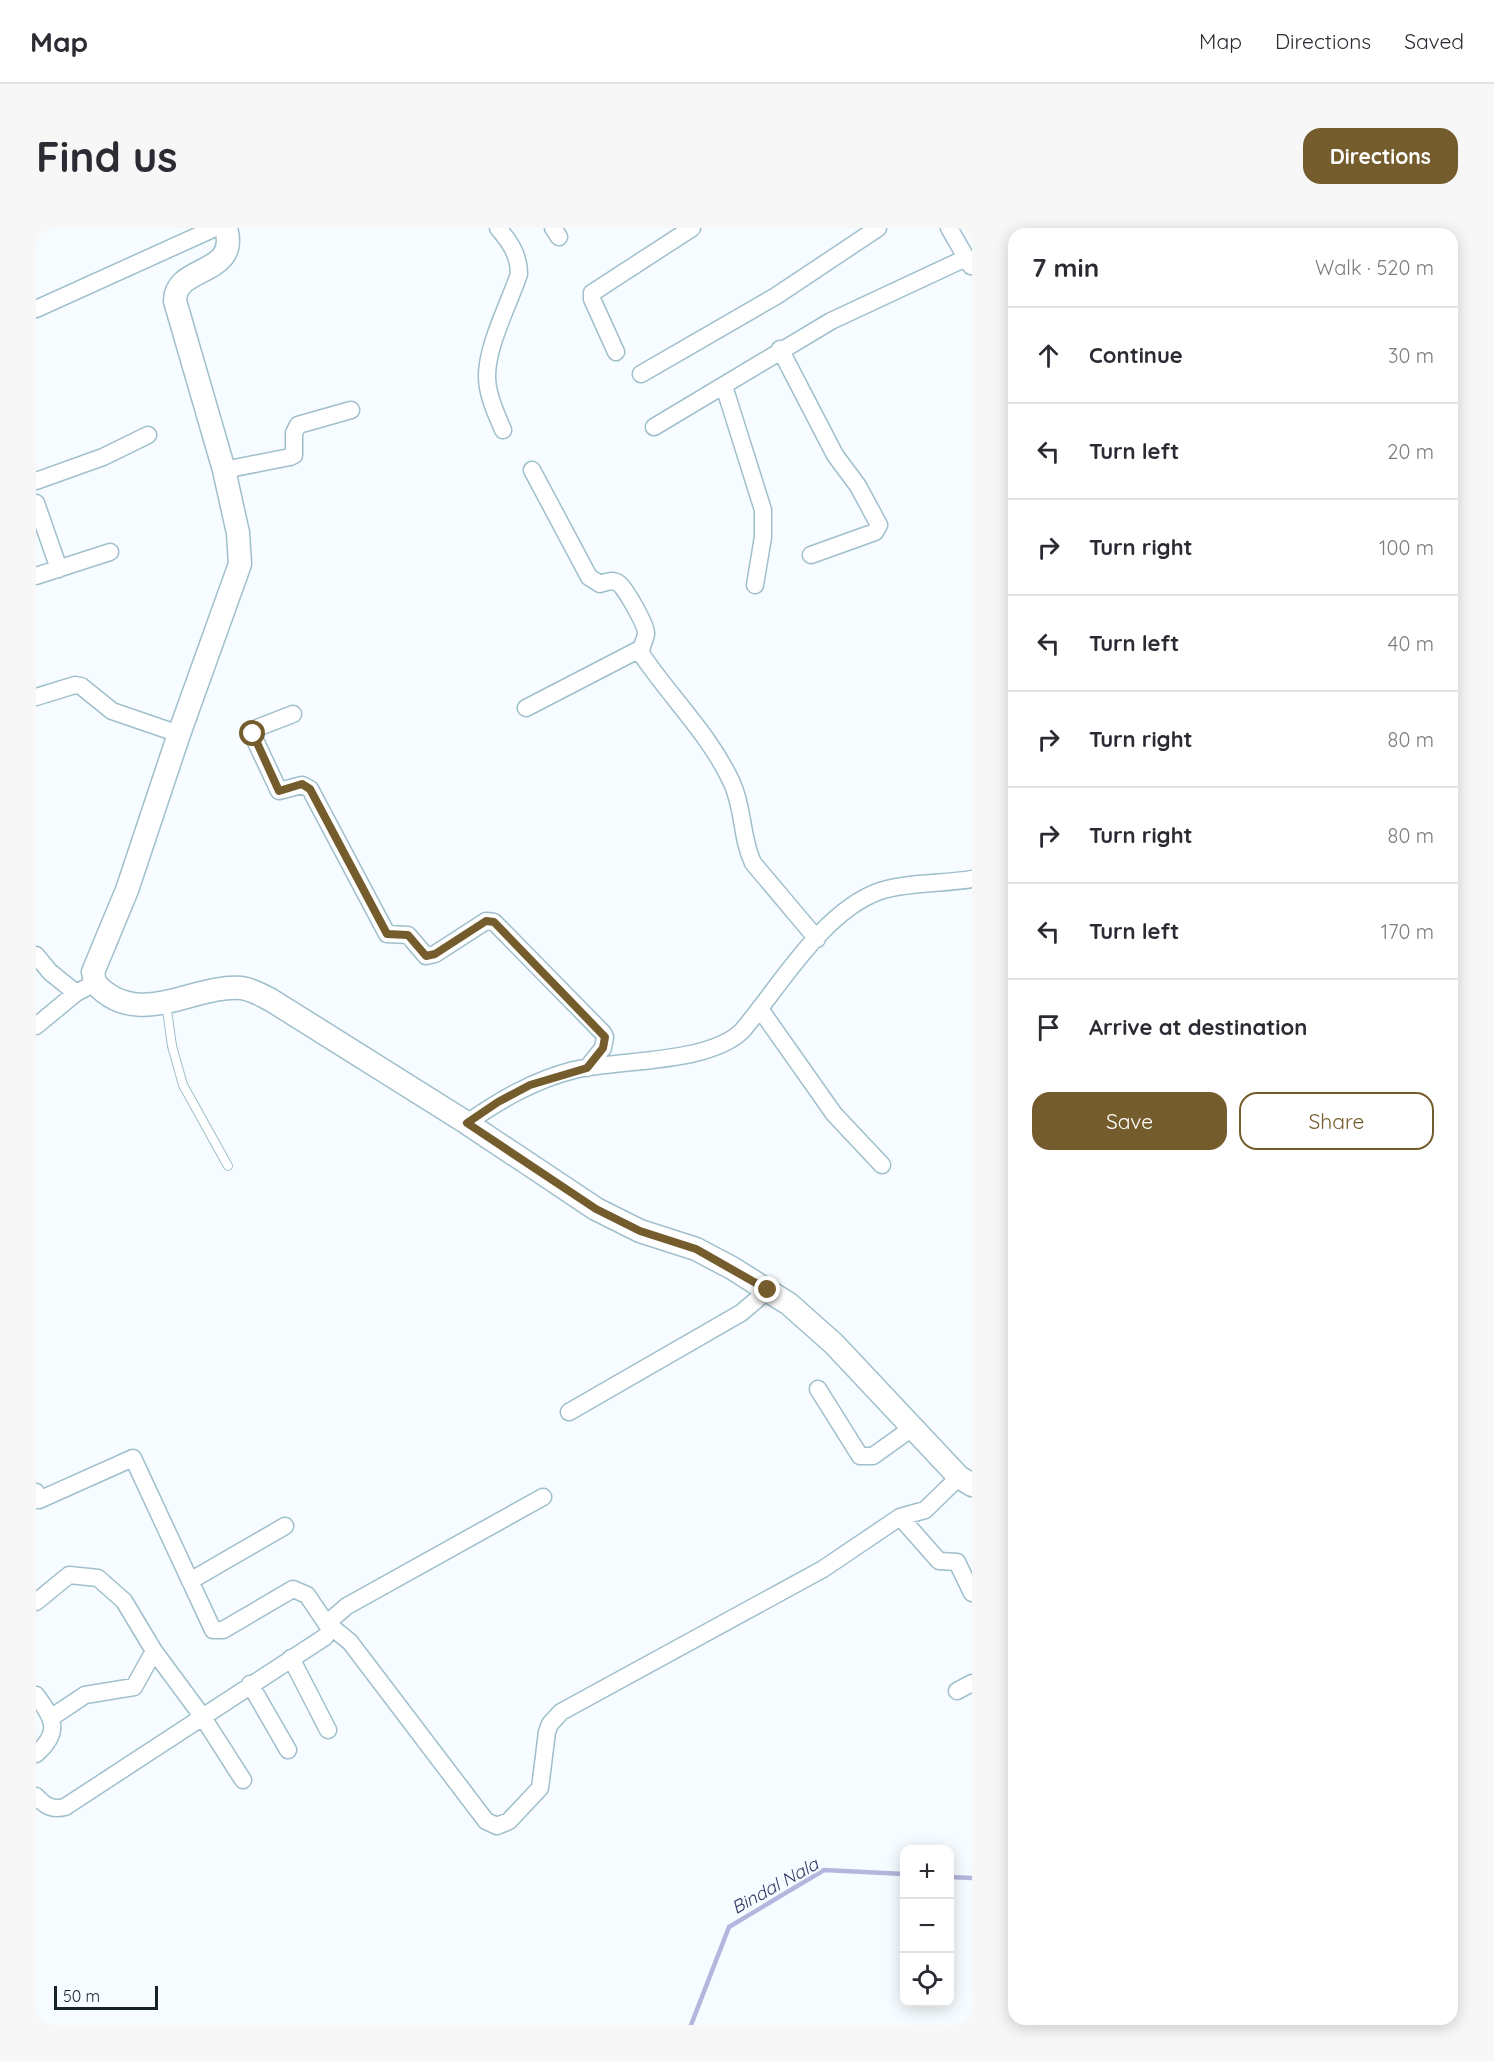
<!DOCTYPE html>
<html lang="en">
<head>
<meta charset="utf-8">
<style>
	body { margin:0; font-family:Quicksand,sans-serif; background:#f7f7f7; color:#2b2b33 }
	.controls { position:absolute; right:18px; bottom:18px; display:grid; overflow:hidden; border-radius:12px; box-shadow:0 3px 15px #0003 }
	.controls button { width:54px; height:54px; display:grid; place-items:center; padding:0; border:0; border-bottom:2px solid #e1e1e2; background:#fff; color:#2b2b33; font:30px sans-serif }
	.scale { position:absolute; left:18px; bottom:15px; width:104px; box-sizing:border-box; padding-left:6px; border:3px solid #152226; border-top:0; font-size:16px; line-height:21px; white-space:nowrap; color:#152226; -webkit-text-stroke:4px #f6fcff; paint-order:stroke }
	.stop { position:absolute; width:18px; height:18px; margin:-14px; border:4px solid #755c2d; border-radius:50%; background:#fff }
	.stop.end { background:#755c2d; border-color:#fff; box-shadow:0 2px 6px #0008 }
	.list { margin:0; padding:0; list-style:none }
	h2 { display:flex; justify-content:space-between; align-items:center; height:78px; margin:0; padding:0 24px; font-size:26px }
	h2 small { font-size:20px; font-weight:400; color:#7c7c81 }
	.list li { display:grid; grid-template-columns:39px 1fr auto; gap:18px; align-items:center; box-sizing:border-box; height:96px; padding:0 24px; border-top:2px solid #e1e1e2 }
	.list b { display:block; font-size:22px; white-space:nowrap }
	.list em { font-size:20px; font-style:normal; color:#7c7c81 }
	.actions { display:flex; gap:12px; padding:18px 24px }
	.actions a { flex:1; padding:14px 0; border:2px solid #755c2d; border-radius:18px; text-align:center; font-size:21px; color:#755c2d }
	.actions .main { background:#755c2d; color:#fff }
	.icon { flex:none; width:33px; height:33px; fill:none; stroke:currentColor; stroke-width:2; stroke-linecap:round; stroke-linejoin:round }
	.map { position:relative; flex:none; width:936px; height:1797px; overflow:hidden; border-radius:18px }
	header { display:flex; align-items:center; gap:36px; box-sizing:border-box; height:84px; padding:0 30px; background:#fff; border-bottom:2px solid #e1e1e2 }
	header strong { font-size:28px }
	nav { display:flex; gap:33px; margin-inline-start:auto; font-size:21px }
	.intro { display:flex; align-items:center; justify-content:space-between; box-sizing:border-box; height:144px; padding:0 36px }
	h1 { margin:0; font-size:42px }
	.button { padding:15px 27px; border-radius:18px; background:#755c2d; color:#fff; font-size:21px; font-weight:700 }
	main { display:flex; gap:36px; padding:0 36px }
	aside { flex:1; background:#fff; border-radius:18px; box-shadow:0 3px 15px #0003 }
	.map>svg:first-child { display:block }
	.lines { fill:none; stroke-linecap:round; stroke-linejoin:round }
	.stream { stroke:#b3b6dd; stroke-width:4.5 }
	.lane-casing { stroke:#a0bfcc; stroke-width:10 }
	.street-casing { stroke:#a0bfcc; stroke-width:19 }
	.secondary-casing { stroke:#a0bfcc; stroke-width:25 }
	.lane { stroke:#fff; stroke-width:8 }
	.street { stroke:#fff; stroke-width:16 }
	.secondary { stroke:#fff; stroke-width:22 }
	.route { stroke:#755c2d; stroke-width:8 }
	.labels { text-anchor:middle; stroke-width:4.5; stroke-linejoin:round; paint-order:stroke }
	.water-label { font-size:18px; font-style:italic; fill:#363567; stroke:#f6fcff }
</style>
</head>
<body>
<header>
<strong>Map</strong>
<nav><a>Map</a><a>Directions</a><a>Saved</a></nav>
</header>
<div class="intro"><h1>Find us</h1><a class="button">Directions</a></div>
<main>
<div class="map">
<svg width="936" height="1797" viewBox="0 0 936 1797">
	<rect width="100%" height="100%" fill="#f6fcff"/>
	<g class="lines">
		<path class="stream" d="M 914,1649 L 936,1650
			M 655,1797 L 693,1699 L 788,1642 L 868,1646"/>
		<g class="lane-casing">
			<path id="lane" d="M 130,775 L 136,818 L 147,857 L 192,938"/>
		</g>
		<g class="street-casing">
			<path id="street" d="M 462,0 C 474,14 483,27 483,46 C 473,76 451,117 451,148 C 451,167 460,185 467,202
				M 517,0 L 523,9
				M 913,0 L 935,38
				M 0,81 L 179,0
				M 744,121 L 799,227 L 822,258 L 843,297 L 839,304 L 775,327
				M 580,124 L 556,71 L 556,65 L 656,0
				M 605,146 L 740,68 L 842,0
				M 688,158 L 727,282 L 727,309 L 719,357
				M 618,199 L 795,93 L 930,30
				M 188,242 L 254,229 L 258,227 L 258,205 L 262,197 L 315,182
				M 496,242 L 553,349 L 564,356 C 570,354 576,351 582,355 C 589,359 610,397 610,405 C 610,413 603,418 606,427 C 635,470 674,507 696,555 C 708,581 705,610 717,635 L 781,711
				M 0,253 L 67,229 L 112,207
				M 0,275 L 23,341
				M 0,348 L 74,324
				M 0,469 L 39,457 L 45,458 L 76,483 L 143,506
				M 490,480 L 604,421
				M 257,486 L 221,500 L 218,510 L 243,563 L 266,557 L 274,561 L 351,706 L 372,707 L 390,728 L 399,726 L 450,693 L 458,694 L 567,805 L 569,809 L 567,820 L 551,840
				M 0,727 L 14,744 L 40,765
				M 724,781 L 798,886 L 846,937
				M 0,798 L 40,765 L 59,755
				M 431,895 C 464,872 498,852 538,842 C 584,831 672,836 706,803 C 744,758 787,683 844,663 C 871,654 908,656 936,651
				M 782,1161 L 824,1228 L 837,1228 L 876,1200
				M 533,1184 L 705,1085 L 732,1062
				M 0,1264 L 3,1272 L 97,1230 L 177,1402 L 187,1402 L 257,1361 L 271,1367 L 294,1401 L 289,1409 L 29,1579 C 16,1582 9,1578 0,1568
				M 864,1289 L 903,1333 L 921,1334 L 936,1365
				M 154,1353 L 249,1298
				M 0,1374 L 33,1347 L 62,1350 L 88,1373 L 118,1423 L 98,1459 L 49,1467 L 16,1489
				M 291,1395 L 311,1378 L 507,1269
				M 293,1397 L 314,1414 L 450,1593 L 461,1598 L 473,1593 L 504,1560 L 511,1504 L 514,1496 L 525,1484 L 787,1341 L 864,1289 L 889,1282 L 923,1249
				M 118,1423 L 166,1488 L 207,1552
				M 255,1430 L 292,1502
				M 214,1456 L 252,1522
				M 921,1463 L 936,1455
				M 0,1467 C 18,1491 25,1504 0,1526"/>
		</g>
		<g class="secondary-casing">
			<path id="secondary" d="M 190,0 C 204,49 139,36 139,73 L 188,242 L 202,305 L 204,336 L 143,506 L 91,662 L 57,744 L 59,755 C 101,803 158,756 205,760 C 216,761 225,767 235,772 L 431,895 L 560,981 L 604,1003 L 660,1021 L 696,1040 L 753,1076 L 798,1116 L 923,1249 L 936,1257"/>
		</g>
		<use href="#lane" class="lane"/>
		<use href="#street" class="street"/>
		<use href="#secondary" class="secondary"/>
	</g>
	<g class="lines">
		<path class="route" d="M 217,506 L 243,563 L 266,556 L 274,561 L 351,706 L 372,707 L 390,728 L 399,726 L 450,693 L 458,694 L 569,809 L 567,820 L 551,840 L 494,857 L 462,874 L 431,895 L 560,981 L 604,1003 L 660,1021 L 732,1062"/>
	</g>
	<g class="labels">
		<g class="water-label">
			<text transform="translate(739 1658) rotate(-29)" y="6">Bindal Nala</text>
		</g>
	</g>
</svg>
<div class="controls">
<button>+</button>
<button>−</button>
<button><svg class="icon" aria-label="locate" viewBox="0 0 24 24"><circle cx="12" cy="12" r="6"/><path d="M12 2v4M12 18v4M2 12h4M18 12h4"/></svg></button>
</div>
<div class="scale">50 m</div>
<div class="stop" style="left:217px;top:506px"></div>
<div class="stop end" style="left:732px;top:1062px"></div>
</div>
<aside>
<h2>7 min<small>Walk · 520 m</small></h2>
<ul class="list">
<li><svg class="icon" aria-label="ahead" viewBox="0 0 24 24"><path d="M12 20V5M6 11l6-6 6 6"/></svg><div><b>Continue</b></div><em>30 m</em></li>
<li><svg class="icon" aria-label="left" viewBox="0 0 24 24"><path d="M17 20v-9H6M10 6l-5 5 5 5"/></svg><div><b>Turn left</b></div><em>20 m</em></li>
<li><svg class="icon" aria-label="right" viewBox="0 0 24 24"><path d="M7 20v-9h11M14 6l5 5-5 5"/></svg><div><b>Turn right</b></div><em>100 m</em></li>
<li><svg class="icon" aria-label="left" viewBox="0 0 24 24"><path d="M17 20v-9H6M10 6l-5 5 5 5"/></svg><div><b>Turn left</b></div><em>40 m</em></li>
<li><svg class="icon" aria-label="right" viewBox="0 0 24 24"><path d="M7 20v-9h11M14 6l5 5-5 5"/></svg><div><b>Turn right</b></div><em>80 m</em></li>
<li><svg class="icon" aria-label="right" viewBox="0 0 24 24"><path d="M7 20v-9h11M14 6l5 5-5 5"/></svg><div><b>Turn right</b></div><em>80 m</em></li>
<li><svg class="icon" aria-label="left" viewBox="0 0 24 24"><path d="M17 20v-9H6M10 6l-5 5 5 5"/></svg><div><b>Turn left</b></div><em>170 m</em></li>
<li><svg class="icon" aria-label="arrive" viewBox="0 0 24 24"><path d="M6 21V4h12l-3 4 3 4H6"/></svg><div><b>Arrive at destination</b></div></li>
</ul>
<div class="actions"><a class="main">Save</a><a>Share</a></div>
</aside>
</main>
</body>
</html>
